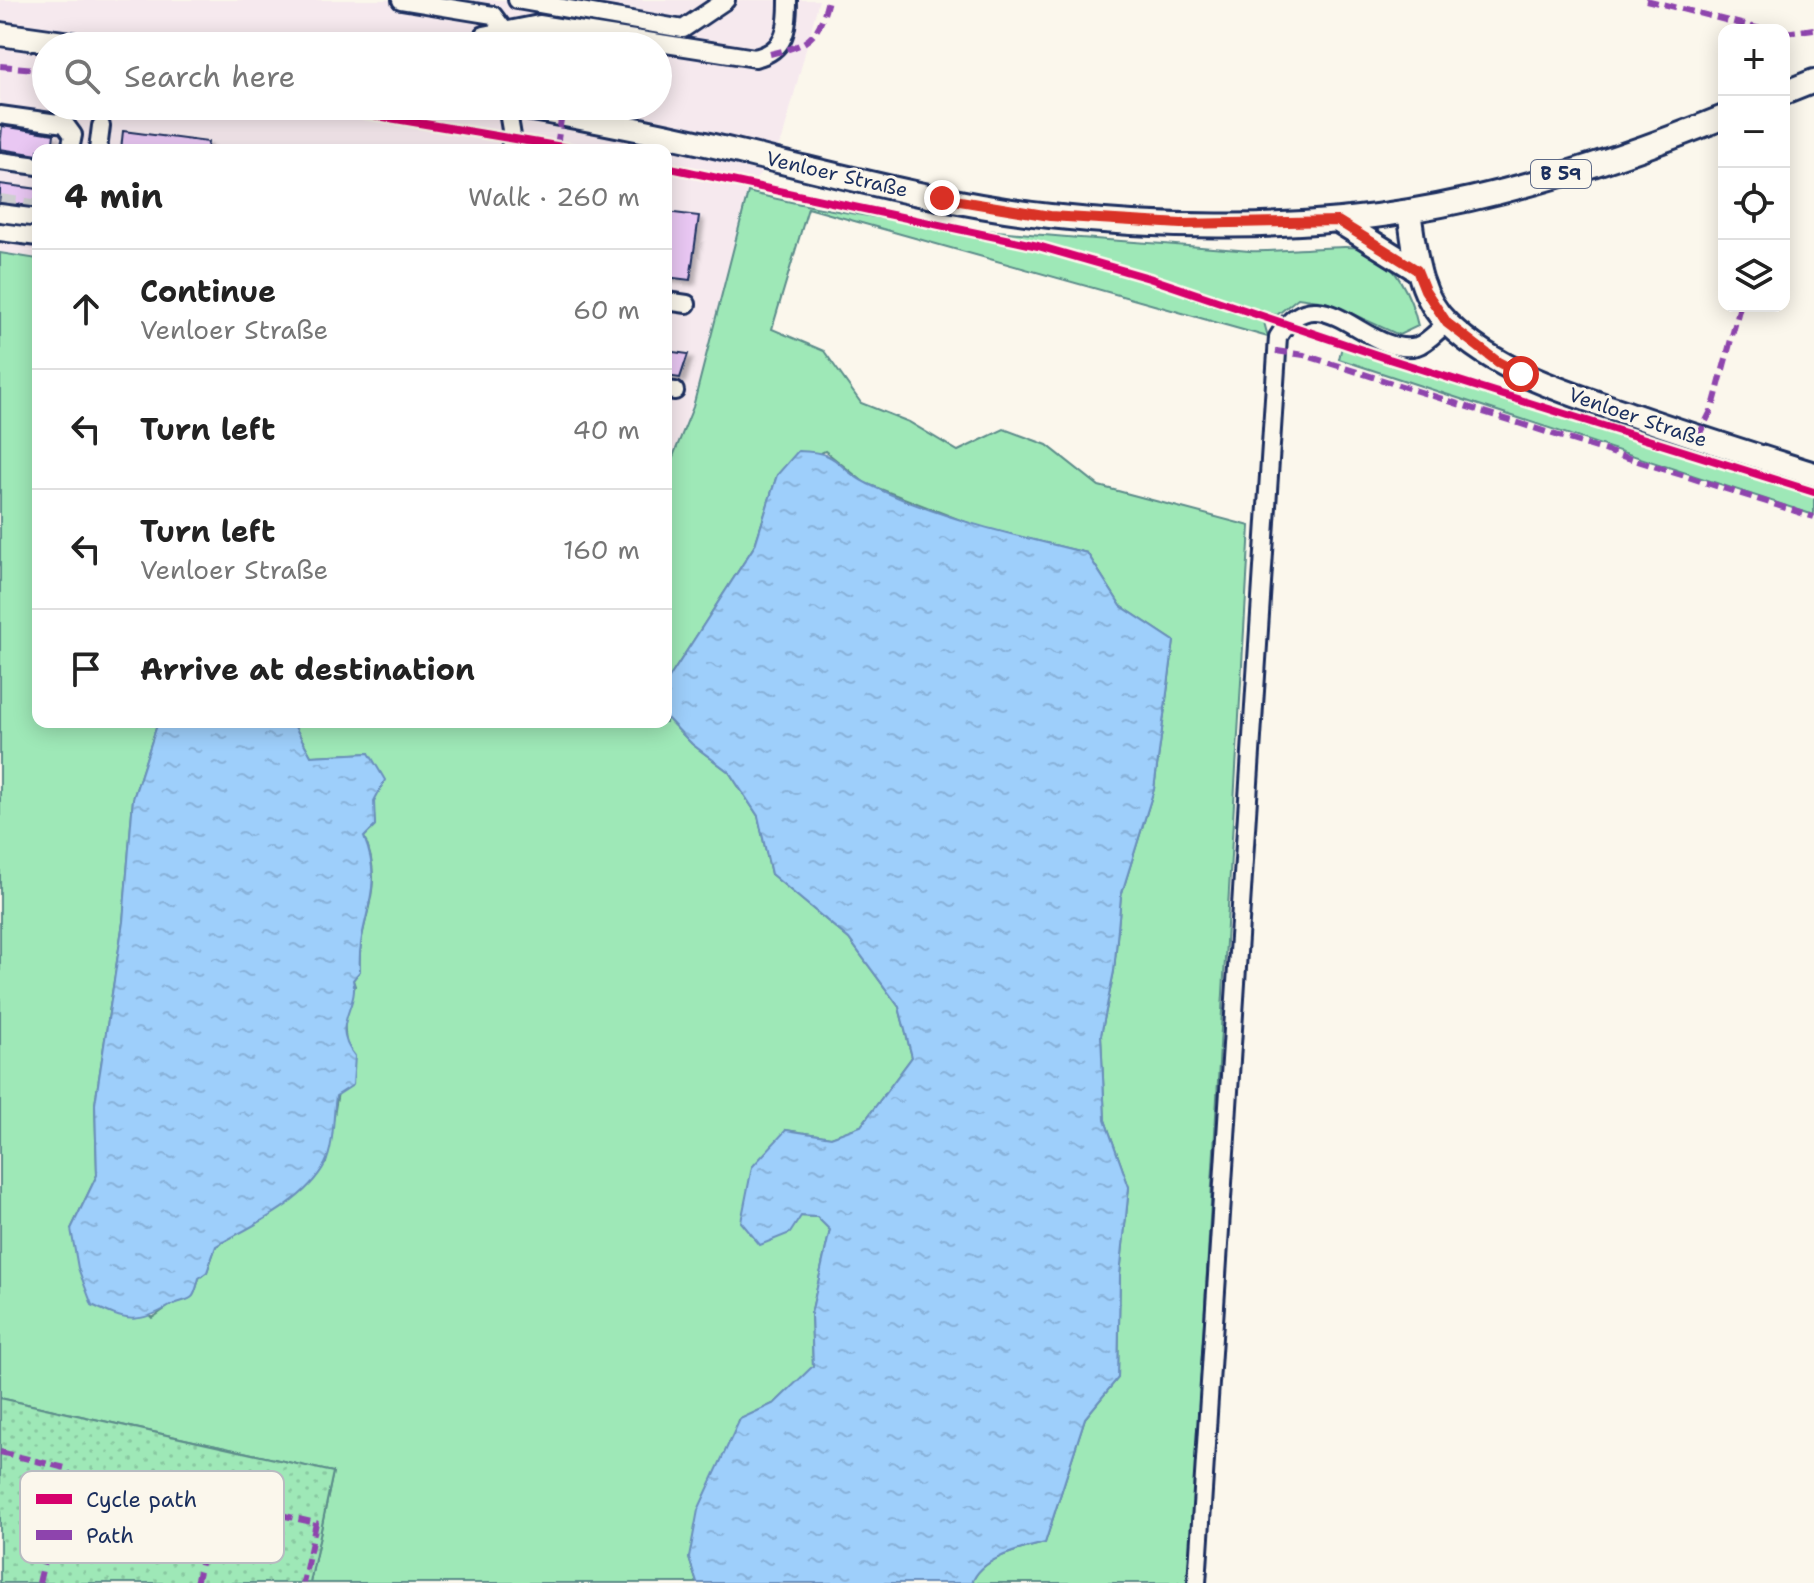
<!DOCTYPE html>
<html lang="en">
<head>
<meta charset="utf-8">
<style>
	body { margin:0; font-family:"Shantell Sans",sans-serif; background:#f6f6f6; color:#222 }
	.controls { position:absolute; right:24px; top:24px; display:grid; overflow:hidden; border-radius:16px; box-shadow:0 4px 20px #0003 }
	.controls button { width:72px; height:72px; display:grid; place-items:center; padding:0; border:0; border-bottom:2px solid #e0e0e0; background:#fff; color:#222; font:40px sans-serif }
	.stop { position:absolute; width:24px; height:24px; margin:-18px; border:6px solid #d93025; border-radius:50%; background:#fff }
	.stop.end { background:#d93025; border-color:#fff; box-shadow:0 2px 8px #0008 }
	.list { margin:0; padding:0; list-style:none }
	h2 { display:flex; justify-content:space-between; align-items:center; height:104px; margin:0; padding:0 32px; font-size:34px }
	h2 small { font-size:26px; font-weight:400; color:#767676 }
	.list li { display:grid; grid-template-columns:52px 1fr auto; gap:24px; align-items:center; box-sizing:border-box; height:120px; padding:0 32px; border-top:2px solid #e0e0e0 }
	.list b { display:block; font-size:30px; white-space:nowrap }
	.list p { margin:0; font-size:26px; white-space:nowrap; color:#767676 }
	.list em { font-size:26px; font-style:normal; color:#767676 }
	.icon { flex:none; width:44px; height:44px; fill:none; stroke:currentColor; stroke-width:2; stroke-linecap:round; stroke-linejoin:round }
	.map { position:relative; flex:none; width:1814px; height:1583px; overflow:hidden }
	.search { position:absolute; background:#fff; box-shadow:0 4px 20px #0003; left:32px; top:32px; width:640px; height:88px; display:flex; align-items:center; gap:20px; box-sizing:border-box; padding:0 28px; border-radius:44px; color:#767676; font-size:30px }
	.panel { position:absolute; background:#fff; box-shadow:0 4px 20px #0003; left:32px; top:144px; width:640px; height:584px; border-radius:16px }
	.map>svg:first-child { display:block }
	.built { fill:#f6e9ee; fill-rule:evenodd }
	.grass { fill:#9ee8b7; stroke:#5c8c8a; stroke-width:2 }
	.garden { fill:url(#garden-dots); stroke:#5c8c8a; stroke-width:2 }
	.water { fill:url(#water-ripples); stroke:#6a8fbc; stroke-width:2 }
	.building { fill:#e9c7f3; stroke:#1b2f5e; stroke-width:2; filter:url(#shadow) }
	.lines { fill:none; stroke-linecap:round; stroke-linejoin:round }
	.minor-tunnel { stroke:#cecfd0; stroke-width:16; stroke-dasharray:16 8; stroke-linecap:butt }
	.minor-casing { stroke:#1b2f5e; stroke-width:22 }
	.major-casing { stroke:#1b2f5e; stroke-width:28 }
	.minor { stroke:#fbf7ec; stroke-width:16 }
	.major { stroke:#fbf7ec; stroke-width:22 }
	.quiet { stroke:#8e44ad; stroke-width:6; stroke-dasharray:12 6; stroke-linecap:butt }
	.cycleway-casing { stroke:#fbf7ec; stroke-width:13 }
	.cycleway { stroke:#d6006c; stroke-width:8 }
	.route { stroke:#d93025; stroke-width:10 }
	.labels { text-anchor:middle; stroke-width:6; stroke-linejoin:round; paint-order:stroke }
	.shield { fill:#fbf7ec; stroke:#5e6b89; stroke-width:2 }
	.shield-label { font-size:18px; font-weight:bold; fill:#1b2f5e }
	.street-label { font-size:20px; fill:#1b2f5e; stroke:#fbf7ec }
	.key { fill:#fbf7ec; stroke:#b8bbc1; stroke-width:2 }
	.key-label { font-size:22px; fill:#1b2f5e }
</style>
</head>
<body>
<div class="map">
<svg width="1814" height="1583" viewBox="0 0 1814 1583">
	<defs>
		<pattern id="garden-dots" width="8" height="8" patternUnits="userSpaceOnUse" patternTransform="scale(2)"><rect width="8" height="8" fill="#9ee8b7"/><path d="M2 2h.1M6 6h.1" fill="none" stroke="#88c7a0" stroke-width="1.8" stroke-linecap="round"/></pattern>
		<pattern id="water-ripples" width="26" height="14" patternUnits="userSpaceOnUse" patternTransform="scale(2)"><rect width="26" height="14" fill="#9ecffb"/><path d="M2 4q2-2 4 0t4 0M15 11q2-2 4 0t4 0" fill="none" stroke="#88b2da"/></pattern>
		<filter id="shadow"><feDropShadow dx="4.5" dy="4.5" stdDeviation="2" flood-color="#0004"/></filter>
	</defs>
	<rect width="100%" height="100%" fill="#fbf7ec"/>
	<filter id="ink" filterUnits="userSpaceOnUse"><feTurbulence type="fractalNoise" baseFrequency=".0125" numOctaves="2"/><feDisplacementMap in="SourceGraphic" scale="16" xChannelSelector="R" yChannelSelector="G"/><feConvolveMatrix kernelMatrix="1 2 1 2 8 2 1 2 1" color-interpolation-filters="sRGB"/></filter>
	<g filter="url(#ink)">
		<path class="built" d="M 0,0 L 819,0 L 782,140 L 748,192 L 693,407 L 666,474 L 666,150 L 38,150 L 38,258 L 0,252 ZM 46,46 L 658,46 L 658,106 L 46,106 Z"/>
		<path class="grass" d="M 748,192 C 907,233 1086,236 1249,251 C 1275,253 1348,243 1365,249 C 1395,260 1412,298 1418,326 L 1399,335 L 1326,302 L 1298,298 L 1277,315 L 1261,311 L 1268,337 L 808,208 L 772,329 L 824,351 L 861,403 L 909,422 L 958,451 L 1004,429 L 1047,445 L 1099,486 L 1250,526 L 1189,1583 L 972,1583 C 981,1557 1021,1549 1045,1543 L 1085,1418 L 1118,1378 L 1120,1275 L 1129,1187 L 1105,1120 L 1101,1035 L 1114,971 L 1121,896 L 1154,789 L 1174,641 L 1121,606 L 1087,553 L 976,526 L 865,483 L 825,451 L 777,475 L 755,545 L 666,683 L 666,698 L 666,474 L 693,407 Z
			M 0,253 L 38,259 L 38,722 L 158,722 L 133,799 L 123,922 L 95,1104 L 97,1175 L 71,1229 L 152,1318 C 159,1314 167,1306 175,1303 C 195,1297 193,1300 199,1278 L 207,1272 L 216,1246 L 274,1213 L 326,1163 L 346,1045 L 344,1018 L 355,986 L 353,980 L 360,971 C 356,919 388,892 364,837 L 375,826 L 369,753 L 311,756 L 294,725 L 283,722 L 666,722 L 666,717 L 692,744 L 729,772 L 758,816 L 771,874 L 849,939 L 899,1007 L 912,1057 L 861,1126 L 831,1137 L 786,1130 L 800,1216 L 817,1217 L 830,1230 L 811,1314 L 813,1367 L 775,1403 L 739,1420 L 689,1558 L 697,1583 L 310,1583 L 333,1472 L 0,1398 Z
			M 1342,346 L 1814,494 L 1814,515 L 1339,359 Z"/>
		<path class="garden" d="M 0,1398 L 333,1472 L 310,1583 L 0,1583 Z"/>
		<path class="water" d="M 798,451 C 845,452 833,468 868,484 C 937,518 1013,535 1087,553 L 1121,606 L 1174,641 L 1154,789 L 1121,896 L 1114,971 L 1101,1035 L 1105,1120 L 1129,1187 L 1120,1275 L 1118,1378 L 1085,1418 L 1045,1543 C 1021,1549 981,1557 972,1583 L 697,1583 L 689,1558 L 698,1510 L 740,1419 L 775,1403 L 813,1366 L 811,1314 L 830,1230 L 817,1217 L 801,1216 L 790,1233 L 760,1245 L 741,1222 L 752,1167 L 786,1130 L 831,1137 L 861,1126 L 912,1057 L 899,1007 L 849,939 L 771,874 L 758,816 L 729,772 L 692,744 L 666,717 L 666,683 L 755,545 L 777,475 Z
			M 158,722 L 283,722 L 294,725 L 311,756 L 369,753 L 385,780 L 374,801 L 375,826 L 364,837 C 387,893 356,919 360,971 L 353,980 C 360,1007 329,1025 355,1056 L 353,1085 L 336,1096 C 333,1115 334,1147 325,1164 C 304,1203 253,1225 216,1246 L 207,1272 L 199,1278 C 192,1307 191,1295 170,1306 C 137,1325 126,1321 92,1305 L 78,1268 L 71,1229 L 97,1175 L 95,1104 L 123,922 L 133,799 Z"/>
		<path class="building" d="M 2,126 L 54,134 L 52,150 L 38,150 L 38,155 L 0,149 Z
			M 123,131 L 208,142 L 207,150 L 121,150 Z
			M 0,184 L 38,189 L 38,207 L 0,202 Z
			M 666,212 L 699,216 L 690,280 L 666,277 Z
			M 666,351 L 688,354 L 680,378 L 666,376 Z"/>
		<g class="lines">
			<path class="minor-tunnel" d="M 0,202 L 38,208"/>
			<g class="minor-casing">
				<path id="minor" d="M 401,0 L 493,15 L 505,31 L 506,46
					M 517,0 L 683,29 L 726,0
					M 484,35 L 539,24 L 755,58 C 786,51 788,28 788,0
					M 538,46 L 552,36 L 569,32
					M 507,106 L 512,136 L 510,150
					M 0,115 L 65,124 L 73,135 L 70,150
					M 98,150 L 101,126
					M 0,161 L 38,166
					M 0,213 L 38,218
					M 0,232 L 38,237
					M 666,301 L 687,304
					M 666,390 L 675,391
					M 1197,1583 L 1278,337 C 1319,268 1367,359 1417,346 C 1427,343 1438,330 1447,323"/>
			</g>
			<g class="major-casing">
				<path id="major" d="M 0,34 L 85,46
					M 1784,93 L 1814,81
					M 515,106 C 595,120 674,136 752,155 C 850,178 950,205 1050,216 C 1164,229 1296,230 1409,211 C 1518,193 1623,158 1724,117
					M 1409,211 C 1415,251 1417,295 1448,324 C 1499,373 1568,393 1633,415 C 1693,436 1754,455 1814,474
					M 1338,221 L 1417,270"/>
			</g>
			<use href="#minor" class="minor"/>
			<use href="#major" class="major"/>
			<path class="quiet" d="M 1646,0 L 1765,30
				M 1784,33 L 1814,29
				M 770,54 C 808,45 818,40 828,0
				M 0,66 L 46,70
				M 557,146 L 563,106
				M 1276,351 L 1304,355 L 1814,517
				M 1698,437 L 1713,407 L 1740,306
				M 0,1452 L 65,1468 L 85,1497 L 187,1518 L 219,1501 L 316,1523 L 303,1583
				M 39,1583 L 59,1497 L 74,1482
				M 196,1583 L 210,1529 L 202,1510"/>
			<g class="cycleway-casing">
				<path id="cycleway" d="M 318,106 L 580,150
					M 666,167 L 1038,246 L 1149,278 L 1389,359 L 1814,492"/>
			</g>
			<use href="#cycleway" class="cycleway"/>
		</g>
	</g>
	<g class="lines" filter="url(#ink)">
		<path class="route" d="M 942,198 L 1050,216 L 1181,224 L 1338,221 L 1417,270 L 1425,290 L 1447,323 L 1498,362 L 1521,374"/>
	</g>
	<g class="labels">
		<rect class="shield" x="1531" y="160" width="60" height="28" rx="6"/>
		<g class="shield-label">
			<text x="1561" y="180">B 59</text>
		</g>
		<g class="street-label">
			<text transform="translate(837 174) rotate(13)" y="7">Venloer Straße</text>
			<text transform="translate(1638 417) rotate(19)" y="7">Venloer Straße</text>
		</g>
	</g>
	<rect x="20" y="1471" width="264" height="92" rx="12" class="key"/>
	<rect x="36" y="1494" width="36" height="10" fill="#d6006c"/>
	<rect x="36" y="1530" width="36" height="10" fill="#8e44ad"/>
	<g class="key-label">
		<text x="86" y="1507">Cycle path</text>
		<text x="86" y="1543">Path</text>
	</g>
</svg>
<div class="controls">
<button>+</button>
<button>−</button>
<button><svg class="icon" aria-label="locate" viewBox="0 0 24 24"><circle cx="12" cy="12" r="6"/><path d="M12 2v4M12 18v4M2 12h4M18 12h4"/></svg></button>
<button><svg class="icon" aria-label="layers" viewBox="0 0 24 24"><path d="M12 4l9 5-9 5-9-5zM3 14l9 5 9-5"/></svg></button>
</div>
<div class="stop" style="left:1521px;top:374px"></div>
<div class="stop end" style="left:942px;top:198px"></div>
<div class="search"><svg class="icon" aria-label="search" viewBox="0 0 24 24"><circle cx="10" cy="10" r="6"/><path d="M15 15l6 6"/></svg>Search here</div>
<section class="panel">
<h2>4 min<small>Walk · 260 m</small></h2>
<ul class="list">
<li><svg class="icon" aria-label="ahead" viewBox="0 0 24 24"><path d="M12 20V5M6 11l6-6 6 6"/></svg><div><b>Continue</b><p>Venloer Straße</p></div><em>60 m</em></li>
<li><svg class="icon" aria-label="left" viewBox="0 0 24 24"><path d="M17 20v-9H6M10 6l-5 5 5 5"/></svg><div><b>Turn left</b></div><em>40 m</em></li>
<li><svg class="icon" aria-label="left" viewBox="0 0 24 24"><path d="M17 20v-9H6M10 6l-5 5 5 5"/></svg><div><b>Turn left</b><p>Venloer Straße</p></div><em>160 m</em></li>
<li><svg class="icon" aria-label="arrive" viewBox="0 0 24 24"><path d="M6 21V4h12l-3 4 3 4H6"/></svg><div><b>Arrive at destination</b></div></li>
</ul>
</section>
</div>
</body>
</html>
